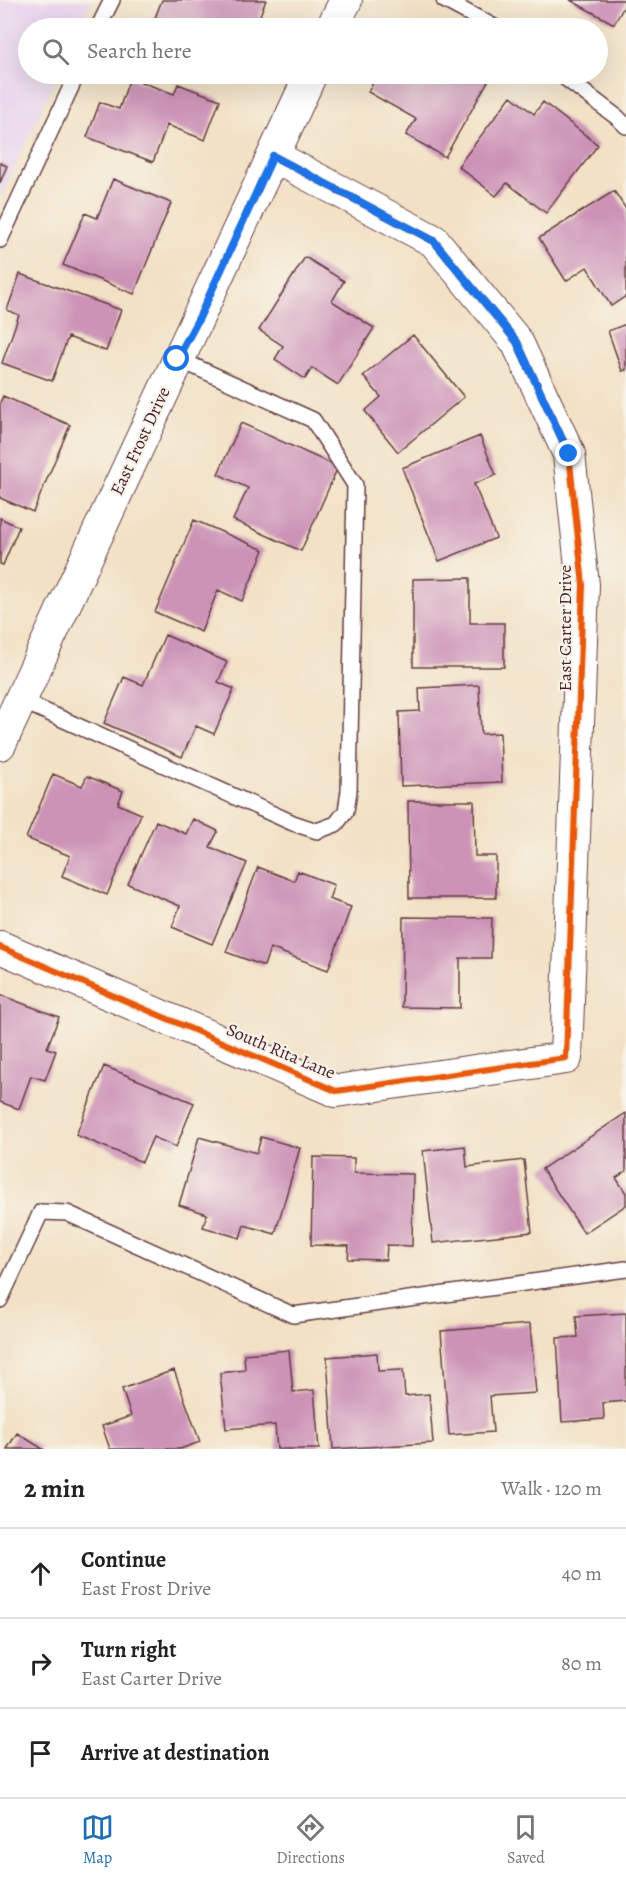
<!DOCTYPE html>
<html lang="en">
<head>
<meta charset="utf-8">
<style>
	body { margin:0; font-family:Alegreya,serif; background:#f6f6f6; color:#222 }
	.stop { position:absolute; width:18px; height:18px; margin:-14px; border:4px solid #1a73e8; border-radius:50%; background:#fff }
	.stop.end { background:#1a73e8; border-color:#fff; box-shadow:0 2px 6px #0008 }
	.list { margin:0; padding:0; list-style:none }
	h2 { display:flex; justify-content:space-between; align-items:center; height:78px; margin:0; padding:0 24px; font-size:26px }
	h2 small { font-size:20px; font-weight:400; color:#767676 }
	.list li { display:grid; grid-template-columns:39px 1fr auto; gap:18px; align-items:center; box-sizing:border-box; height:90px; padding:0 24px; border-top:2px solid #e0e0e0 }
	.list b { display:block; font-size:22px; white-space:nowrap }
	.list p { margin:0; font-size:20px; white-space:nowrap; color:#767676 }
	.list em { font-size:20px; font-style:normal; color:#767676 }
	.icon { flex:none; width:33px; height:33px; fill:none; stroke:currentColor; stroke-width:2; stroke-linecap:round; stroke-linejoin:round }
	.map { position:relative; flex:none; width:626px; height:1449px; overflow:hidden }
	.search { position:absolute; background:#fff; box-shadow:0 6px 24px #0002; left:18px; right:18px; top:18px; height:66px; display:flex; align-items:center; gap:15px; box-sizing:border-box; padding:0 21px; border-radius:33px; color:#767676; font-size:22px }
	.sheet { height:348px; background:#fff }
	nav { display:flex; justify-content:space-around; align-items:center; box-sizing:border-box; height:84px; border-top:2px solid #e0e0e0; background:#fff; font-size:16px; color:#767676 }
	nav a { display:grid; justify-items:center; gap:3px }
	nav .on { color:#1f6fb2 }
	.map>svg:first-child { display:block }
	.built { fill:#e7d2ef }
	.building { fill:#cc93b7 }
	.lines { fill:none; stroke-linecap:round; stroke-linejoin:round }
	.lane-casing { stroke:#633c42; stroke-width:18 }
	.street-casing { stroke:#633c42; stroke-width:34 }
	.lane { stroke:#fff; stroke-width:15 }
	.street { stroke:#fff; stroke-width:32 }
	.cycleway-casing { stroke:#f7f3e8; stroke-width:10 }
	.cycleway { stroke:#e8590c; stroke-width:6 }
	.route { stroke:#1a73e8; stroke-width:8 }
	.labels { text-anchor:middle; stroke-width:4.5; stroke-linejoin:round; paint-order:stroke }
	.street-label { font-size:18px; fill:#4a1f2b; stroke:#f7f3e8 }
</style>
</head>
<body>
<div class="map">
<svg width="626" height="1449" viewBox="0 0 626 1449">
	<rect width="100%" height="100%" fill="#f7f3e8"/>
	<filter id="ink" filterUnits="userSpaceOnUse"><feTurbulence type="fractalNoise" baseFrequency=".0167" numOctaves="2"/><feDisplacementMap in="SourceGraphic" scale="12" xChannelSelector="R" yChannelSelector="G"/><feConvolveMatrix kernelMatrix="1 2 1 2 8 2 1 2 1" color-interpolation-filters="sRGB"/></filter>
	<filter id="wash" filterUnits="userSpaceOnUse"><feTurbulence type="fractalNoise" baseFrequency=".008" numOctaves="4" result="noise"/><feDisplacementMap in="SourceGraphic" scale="24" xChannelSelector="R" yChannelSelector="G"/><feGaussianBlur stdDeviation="1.35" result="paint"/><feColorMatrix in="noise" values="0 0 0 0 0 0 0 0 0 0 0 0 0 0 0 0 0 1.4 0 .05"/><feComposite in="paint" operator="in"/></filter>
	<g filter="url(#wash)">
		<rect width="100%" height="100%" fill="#f2e1c5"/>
		<path class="built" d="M 0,0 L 92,0 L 79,28 L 28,28 L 28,74 L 58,74 L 0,199 Z"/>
		<g id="blocks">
			<path class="building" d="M 162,0 L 266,0 L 255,28 L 237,28 L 229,25 L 228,28 L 151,28 Z
				M 570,0 L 626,0 L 626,3 L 614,24 Z
				M 378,74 L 492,74 L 445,157 L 406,135 L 416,119 L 368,92 Z
				M 130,78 L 174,94 L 178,84 L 220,100 L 205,140 L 167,125 L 153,162 L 87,137 L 100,102 L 119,109 Z
				M 511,96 L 534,114 L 543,102 L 598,145 L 546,213 L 507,183 L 496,196 L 458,166 Z
				M 0,163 L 7,166 L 0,183 Z
				M 113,179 L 171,203 L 134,294 L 63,265 L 85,213 L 97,218 Z
				M 614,191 L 626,209 L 626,296 L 611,306 L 587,267 L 566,281 L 539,238 Z
				M 305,257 L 344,281 L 332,301 L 374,328 L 338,385 L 312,368 L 305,379 L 275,359 L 283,346 L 259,330 Z
				M 20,274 L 121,310 L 106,351 L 68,337 L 52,381 L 2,363 L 19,315 L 7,310 Z
				M 626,324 L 626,370 L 622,371 L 608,331 Z
				M 413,335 L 464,397 L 398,452 L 365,411 L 381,397 L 363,376 Z
				M 3,396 L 70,425 L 33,512 L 0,498 L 0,403 Z
				M 241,423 L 338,467 L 301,551 L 233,520 L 248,488 L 218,474 Z
				M 480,436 L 496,475 L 474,484 L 496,538 L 439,561 L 402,468 Z
				M 0,518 L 19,527 L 3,565 L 0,564 Z
				M 194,520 L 264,550 L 242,601 L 218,590 L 201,632 L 155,612 Z
				M 470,578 L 470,623 L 504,623 L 504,667 L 413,667 L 413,579 Z
				M 165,635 L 227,662 L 218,682 L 234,689 L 214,734 L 196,726 L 182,757 L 104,723 L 124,677 L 143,685 Z
				M 479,685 L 481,734 L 500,733 L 502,782 L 401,786 L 399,712 L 420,711 L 419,688 Z
				M 53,774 L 82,786 L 87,776 L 123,791 L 118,804 L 141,814 L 107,895 L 62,876 L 70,856 L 26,838 Z
				M 408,801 L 474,801 L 475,856 L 496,856 L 496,898 L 409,898 Z
				M 193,819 L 218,831 L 210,847 L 247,863 L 212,944 L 172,927 L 180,906 L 128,884 L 156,821 L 186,834 Z
				M 258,867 L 294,881 L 298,871 L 334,885 L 329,899 L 351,907 L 328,970 L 270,948 L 264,966 L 226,952 Z
				M 403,917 L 492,918 L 491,958 L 460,958 L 460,1008 L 402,1007 Z
				M 0,995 L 59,1017 L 47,1048 L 56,1051 L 45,1080 L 31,1076 L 19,1109 L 0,1102 Z
				M 104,1066 L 194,1103 L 176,1147 L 153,1137 L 142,1162 L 76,1135 Z
				M 626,1113 L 626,1171 L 616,1178 L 626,1193 L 626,1205 L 584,1233 L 542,1169 Z
				M 199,1137 L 257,1153 L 261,1137 L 300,1148 L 275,1234 L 244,1225 L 240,1238 L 203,1227 L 207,1214 L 179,1205 Z
				M 465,1146 L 467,1167 L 524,1160 L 532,1232 L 433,1243 L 423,1151 Z
				M 313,1157 L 354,1158 L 354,1173 L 413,1174 L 412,1246 L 387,1245 L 386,1260 L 348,1259 L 349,1246 L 311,1245 Z
				M 626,1313 L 626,1401 L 603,1403 L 604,1419 L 562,1422 L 557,1338 L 578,1337 L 576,1316 Z
				M 530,1324 L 536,1393 L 490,1396 L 493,1432 L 449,1435 L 441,1331 Z
				M 289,1350 L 293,1392 L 314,1390 L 319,1449 L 277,1449 L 275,1425 L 226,1429 L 220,1373 L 245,1370 L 244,1354 Z
				M 377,1353 L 378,1371 L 403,1370 L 405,1396 L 429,1394 L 433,1443 L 333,1449 L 327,1357 Z
				M 174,1370 L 200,1442 L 180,1449 L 110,1449 L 102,1426 L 131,1416 L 122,1389 Z
				M 17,1433 L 43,1449 L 7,1449 Z"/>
		</g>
	</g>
	<g filter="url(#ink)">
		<use href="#blocks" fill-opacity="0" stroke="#633c42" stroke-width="1.5"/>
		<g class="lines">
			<g class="lane-casing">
				<path id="lane" d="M 444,0 L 496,28
					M 98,28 L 112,0
					M 560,74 L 618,118 L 626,126
					M 0,240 L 77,74
					M 20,700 L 293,823 L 317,831 L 336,824 L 346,811 L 349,791 L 355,485 L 313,420 L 178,359
					M 0,1300 L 41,1212 L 67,1213 L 293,1315 L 626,1269"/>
			</g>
			<g class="street-casing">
				<path id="street" d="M 332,28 L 346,0
					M 0,744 L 311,74
					M 0,947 L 336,1091 L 566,1058 L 583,585 L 569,454 L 517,342 L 434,241 L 273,156"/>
			</g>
			<use href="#lane" class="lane"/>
			<use href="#street" class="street"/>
			<g class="cycleway-casing">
				<path id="cycleway" d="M 0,947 L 336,1091 L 566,1058 L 583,585 L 569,454 L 517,342 L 434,241 L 273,156"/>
			</g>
			<use href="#cycleway" class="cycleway"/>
		</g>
	</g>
	<g class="lines" filter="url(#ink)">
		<path class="route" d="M 177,359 L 200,316 L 273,156 L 434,241 L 517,342 L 569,454"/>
	</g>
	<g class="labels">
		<g class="street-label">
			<text transform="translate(140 441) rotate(-65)" y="6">East Frost Drive</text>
			<text transform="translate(565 628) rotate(-90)" y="6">East Carter Drive</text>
			<text transform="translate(281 1051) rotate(23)" y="6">South Rita Lane</text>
		</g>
	</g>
</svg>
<div class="stop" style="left:177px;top:359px"></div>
<div class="stop end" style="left:569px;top:454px"></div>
<div class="search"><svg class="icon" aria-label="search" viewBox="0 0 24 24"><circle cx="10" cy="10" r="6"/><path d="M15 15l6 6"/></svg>Search here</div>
</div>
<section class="sheet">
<h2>2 min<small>Walk · 120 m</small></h2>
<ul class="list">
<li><svg class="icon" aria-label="ahead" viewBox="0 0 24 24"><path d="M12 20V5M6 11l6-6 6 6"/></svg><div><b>Continue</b><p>East Frost Drive</p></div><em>40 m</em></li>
<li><svg class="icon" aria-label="right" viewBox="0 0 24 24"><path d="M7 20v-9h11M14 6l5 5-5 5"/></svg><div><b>Turn right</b><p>East Carter Drive</p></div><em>80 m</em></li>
<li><svg class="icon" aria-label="arrive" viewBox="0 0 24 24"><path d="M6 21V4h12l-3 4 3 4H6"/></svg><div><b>Arrive at destination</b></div></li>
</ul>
</section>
<nav>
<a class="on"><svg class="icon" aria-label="map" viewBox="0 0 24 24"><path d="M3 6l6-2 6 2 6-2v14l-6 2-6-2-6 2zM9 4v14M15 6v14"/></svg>Map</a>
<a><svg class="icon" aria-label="directions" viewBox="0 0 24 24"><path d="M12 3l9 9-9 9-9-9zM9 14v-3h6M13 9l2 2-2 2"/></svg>Directions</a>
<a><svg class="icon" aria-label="saved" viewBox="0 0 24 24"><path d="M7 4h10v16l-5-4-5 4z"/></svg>Saved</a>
</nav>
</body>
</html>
